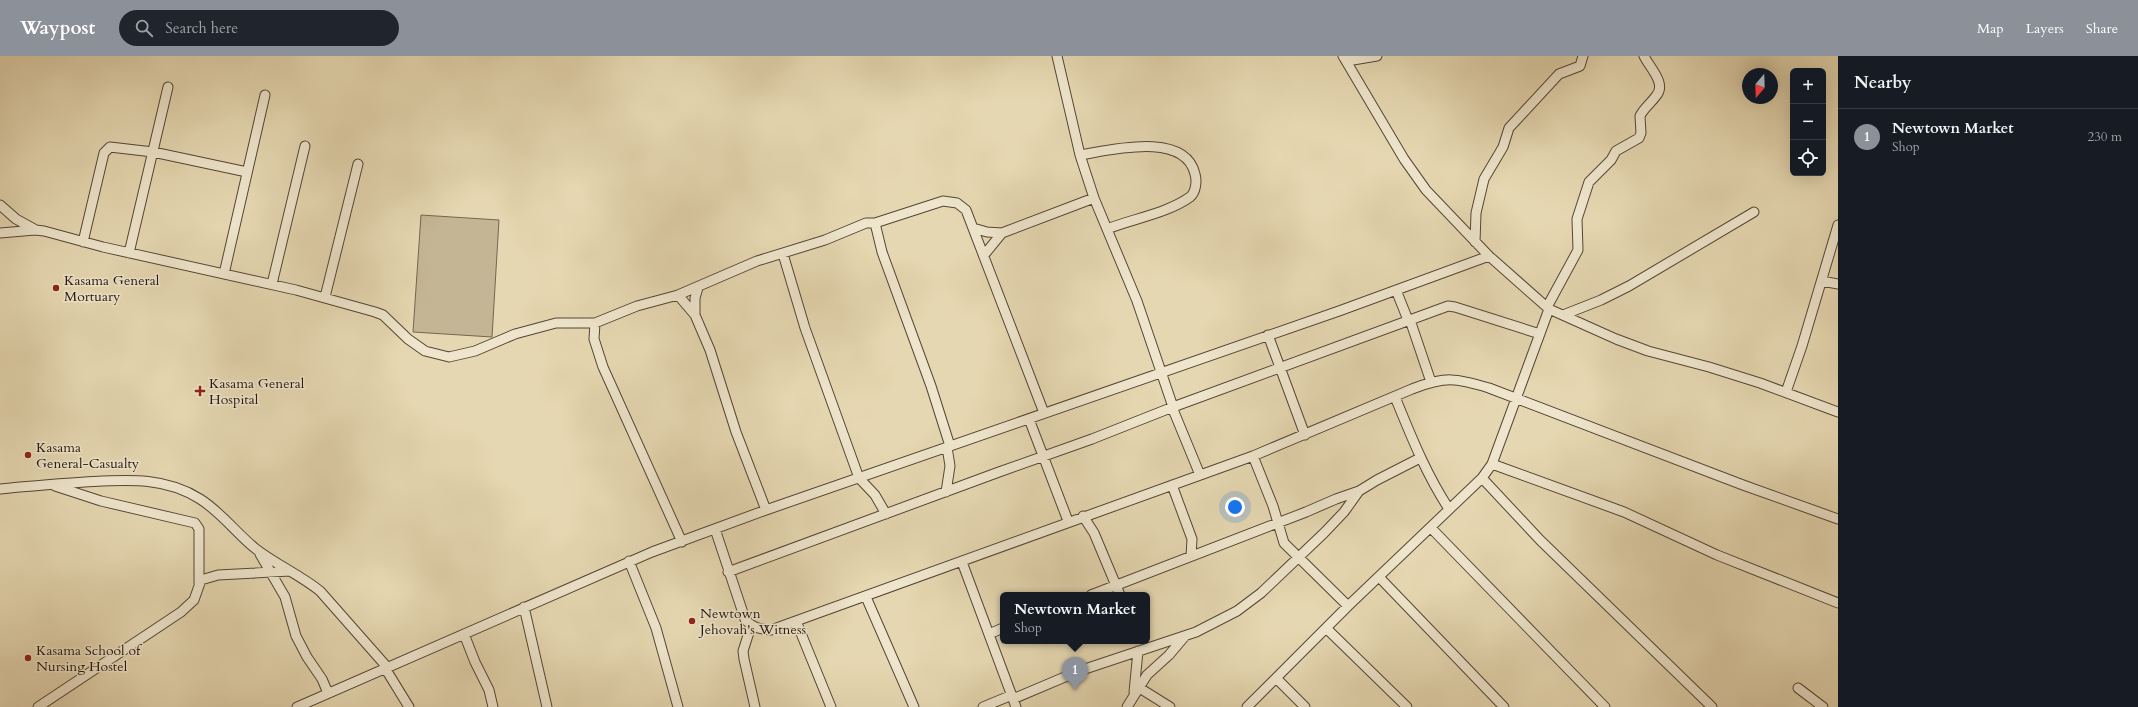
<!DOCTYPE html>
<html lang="en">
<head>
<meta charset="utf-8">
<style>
	body { margin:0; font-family:Cardo,serif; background:#20242c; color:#f1f3f6 }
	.controls { position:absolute; right:12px; top:12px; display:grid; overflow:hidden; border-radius:6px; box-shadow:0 4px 16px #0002 }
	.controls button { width:36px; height:36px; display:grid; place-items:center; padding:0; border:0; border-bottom:1px solid #363941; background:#171b24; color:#f1f3f6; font:20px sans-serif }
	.compass { position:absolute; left:1742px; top:12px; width:36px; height:36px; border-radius:50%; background:#171b24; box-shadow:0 4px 16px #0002; rotate:199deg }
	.you { position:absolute; left:1235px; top:451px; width:14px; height:14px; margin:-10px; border:3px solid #fff; border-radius:50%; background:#1a73e8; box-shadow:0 0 0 6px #1a73e833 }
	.badge { display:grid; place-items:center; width:26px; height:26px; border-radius:50%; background:#8c9099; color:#fff; font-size:13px; font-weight:700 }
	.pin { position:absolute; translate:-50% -33px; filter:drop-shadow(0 1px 2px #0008) }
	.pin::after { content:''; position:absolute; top:21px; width:14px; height:12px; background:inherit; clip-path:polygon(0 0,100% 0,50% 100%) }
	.popup { position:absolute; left:1000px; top:536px; width:150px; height:52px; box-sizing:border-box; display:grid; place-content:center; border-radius:6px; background:#171b24; filter:drop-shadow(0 1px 3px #0005); font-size:13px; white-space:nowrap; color:#9ea1a6 }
	.popup b { font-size:15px; color:#f1f3f6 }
	.popup::after { content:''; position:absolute; left:50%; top:100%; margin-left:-8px; border:8px solid transparent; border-top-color:#171b24 }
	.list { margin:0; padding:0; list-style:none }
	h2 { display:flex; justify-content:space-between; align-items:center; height:52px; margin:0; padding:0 16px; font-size:17px }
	h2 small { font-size:13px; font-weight:400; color:#9ea1a6 }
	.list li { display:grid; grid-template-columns:26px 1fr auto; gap:12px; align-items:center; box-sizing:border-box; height:56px; padding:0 16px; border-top:1px solid #363941 }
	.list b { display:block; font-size:15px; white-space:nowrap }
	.list p { margin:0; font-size:13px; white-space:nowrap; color:#9ea1a6 }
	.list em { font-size:13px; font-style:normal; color:#9ea1a6 }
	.icon { flex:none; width:22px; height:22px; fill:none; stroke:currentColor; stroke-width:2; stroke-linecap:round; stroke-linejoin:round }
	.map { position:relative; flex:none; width:1838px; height:651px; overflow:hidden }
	header { display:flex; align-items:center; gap:24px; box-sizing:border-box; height:56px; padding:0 20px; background:#8c9099; color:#fff }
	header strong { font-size:19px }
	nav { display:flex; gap:22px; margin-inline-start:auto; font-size:14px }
	.search { width:280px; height:36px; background:#20242c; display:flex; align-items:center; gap:10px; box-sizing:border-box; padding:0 14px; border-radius:22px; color:#9ea1a6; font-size:15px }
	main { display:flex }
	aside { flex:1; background:#171b24 }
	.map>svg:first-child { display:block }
	.green { fill:#c4b695; stroke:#746651 }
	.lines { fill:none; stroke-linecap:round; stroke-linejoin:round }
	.minor-casing { stroke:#544636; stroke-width:11 }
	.minor { stroke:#eee5cc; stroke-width:9 }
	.poi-dot { fill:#8f2418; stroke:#eee5cc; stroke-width:1.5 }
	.labels { text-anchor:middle; stroke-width:3; stroke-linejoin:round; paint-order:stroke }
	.poi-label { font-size:14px; fill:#23150d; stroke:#eee5cc; text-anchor:start }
</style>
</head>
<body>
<header>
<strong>Waypost</strong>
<div class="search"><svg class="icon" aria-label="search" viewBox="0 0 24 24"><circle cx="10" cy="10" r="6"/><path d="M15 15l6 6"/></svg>Search here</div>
<nav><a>Map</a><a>Layers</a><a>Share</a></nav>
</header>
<main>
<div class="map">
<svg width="1838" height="651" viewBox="0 0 1838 651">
	<rect width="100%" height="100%" fill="#e5d7b1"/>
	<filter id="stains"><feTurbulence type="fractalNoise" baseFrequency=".005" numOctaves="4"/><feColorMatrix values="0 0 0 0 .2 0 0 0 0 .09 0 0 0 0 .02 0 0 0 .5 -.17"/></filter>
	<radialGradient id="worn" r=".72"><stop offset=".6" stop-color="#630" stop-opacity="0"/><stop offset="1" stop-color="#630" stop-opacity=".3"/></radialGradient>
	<path class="green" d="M 421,159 L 499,164 L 492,281 L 413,276 Z"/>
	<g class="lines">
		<g class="minor-casing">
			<path id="minor" d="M 1057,0 L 1080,99 L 1094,142 L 1137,245 L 1173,351
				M 1347,5 L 1377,0
				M 1080,99 C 1111,94 1185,75 1195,118 C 1197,125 1196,136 1190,141 C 1168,157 1132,163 1107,173
				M 0,149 L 16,163 L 36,174
				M 973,172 L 987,176 L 1002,177 L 1094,142
				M 0,177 L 35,174 L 44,175 L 103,191 L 296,234 L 375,256 L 383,259 L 408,283 L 425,295 L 449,301 L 475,295 L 515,278 L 556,267 L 595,267 L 637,250 L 678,239 L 757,205 L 825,184 L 866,167 L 875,167
				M 83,186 L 104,97 L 110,91 L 153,96 L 247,116
				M 1475,186 L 1476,157 L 1484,123 L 1503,91 L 1509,72 L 1559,18 L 1580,10 L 1583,0
				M 129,197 L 168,31
				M 783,198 L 805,272 L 859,422 L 875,439 L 886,458
				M 984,199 L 1002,177
				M 224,218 L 265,39
				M 1822,225 L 1838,228
				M 272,228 L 305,90
				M 698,232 L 695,242 L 695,259 L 710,294 L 736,376 L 766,454
				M 1396,234 L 1408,264
				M 678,239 L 695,259
				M 325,241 L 358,108
				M 1547,251 L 1578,194 L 1577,163 L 1589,126 L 1611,104 L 1616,95 L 1639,82 L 1641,77 L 1640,60 C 1644,52 1651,47 1656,40 C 1667,28 1650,12 1644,0
				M 1549,253 L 1616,283 L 1648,295 L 1709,311 L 1760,327 L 1838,356
				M 1563,259 L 1601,244 L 1629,230 L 1754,156
				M 1410,264 L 1431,326
				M 595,267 L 594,283 L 603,311 L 682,486
				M 1268,279 L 1305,379
				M 1786,336 L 1802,290 L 1838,169
				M 1395,341 C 1411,380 1426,418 1449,453
				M 1172,351 L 1200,419
				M 1029,363 L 1068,465
				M 950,390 L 931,330 L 882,196 L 875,167 L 943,145 L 957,147 L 966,154 L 1044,357
				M 1253,400 L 1273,450 L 1284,487 L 1348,550
				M 1492,408 L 1624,456 L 1717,499 L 1838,547
				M 1482,422 L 1540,484 L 1712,651
				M 1172,429 L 1192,483 L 1191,500
				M 55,430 L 101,445 L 195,467 L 199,473 L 199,527
				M 0,433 C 28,430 56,428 85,426 C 125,424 164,420 200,443 C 221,456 237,478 256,493 C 277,509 300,519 320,535 L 387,611
				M 946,436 L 950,410 L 947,391
				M 1083,460 L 1094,477 L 1120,539
				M 1431,472 L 1605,651
				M 715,473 L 745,563 C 752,572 760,573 771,574 L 1253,400 L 1412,333 C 1446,320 1456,322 1489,332 L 1743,429 L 1838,463
				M 260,498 L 285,541 L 296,580 L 307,601 L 322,623 L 328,637
				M 629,505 L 656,572 L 678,651
				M 962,506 L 1016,651
				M 728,516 L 999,416 L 1092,383 L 1173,351 L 1448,250 L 1455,251 L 1540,278
				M 1379,521 L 1504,651
				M 1091,539 L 1306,456 L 1336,443 L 1359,435 L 1377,424 L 1420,402
				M 866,541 L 914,651
				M 524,551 L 547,651
				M 796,565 L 831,651
				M 751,570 L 743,595 L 744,603 L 755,651
				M 1326,572 L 1407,651
				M 464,578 L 475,606 L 489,634 L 493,651
				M 989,578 L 1003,572
				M 385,612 L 409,651
				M 1277,623 L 1305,651
				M 1138,631 L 1170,651
				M 1798,632 L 1823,651
				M 1134,636 L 1138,595
				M 1013,643 L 1079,615 L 1196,576 L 1237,555 L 1261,537 L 1324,477 L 1344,456 L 1359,435
				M 38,651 L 181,556 L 194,544 L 201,524 L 218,519 L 290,515
				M 297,651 L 652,496 L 766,454 L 1339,255 L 1489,200
				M 983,651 L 1012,639
				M 1127,651 L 1147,619 L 1169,599 L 1185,580
				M 1247,651 L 1348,550 L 1482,422 L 1492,408 L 1549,253 L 1489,200 L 1426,134 L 1404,103 L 1343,0"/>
		</g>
		<use href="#minor" class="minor"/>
	</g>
	<g class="poi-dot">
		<circle cx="56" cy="232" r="4"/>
		<path d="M198 329h4v4h4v4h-4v4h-4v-4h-4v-4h4z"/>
		<circle cx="28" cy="399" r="4"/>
		<circle cx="692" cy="565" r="4"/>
		<circle cx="28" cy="602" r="4"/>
	</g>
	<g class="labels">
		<g class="poi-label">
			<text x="64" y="229">Kasama General<tspan x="64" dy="16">Mortuary</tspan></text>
			<text x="209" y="332">Kasama General<tspan x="209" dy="16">Hospital</tspan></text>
			<text x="36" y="396">Kasama<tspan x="36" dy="16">General-Casualty</tspan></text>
			<text x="700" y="562">Newtown<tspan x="700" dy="16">Jehovah's Witness</tspan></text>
			<text x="36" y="599">Kasama School of<tspan x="36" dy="16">Nursing Hostel</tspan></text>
		</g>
	</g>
	<rect width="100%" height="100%" filter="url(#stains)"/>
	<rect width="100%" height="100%" fill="url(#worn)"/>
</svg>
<div class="controls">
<button>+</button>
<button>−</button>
<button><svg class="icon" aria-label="locate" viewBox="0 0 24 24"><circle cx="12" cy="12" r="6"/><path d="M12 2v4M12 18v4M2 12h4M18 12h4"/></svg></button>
</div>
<svg class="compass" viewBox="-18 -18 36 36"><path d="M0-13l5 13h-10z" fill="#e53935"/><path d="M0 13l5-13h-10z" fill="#9ea1a6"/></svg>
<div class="you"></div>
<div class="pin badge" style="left:1075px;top:634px">1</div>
<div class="popup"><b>Newtown Market</b>Shop</div>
</div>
<aside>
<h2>Nearby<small></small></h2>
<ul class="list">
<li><span class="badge">1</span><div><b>Newtown Market</b><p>Shop</p></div><em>230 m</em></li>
</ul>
</aside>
</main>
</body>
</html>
